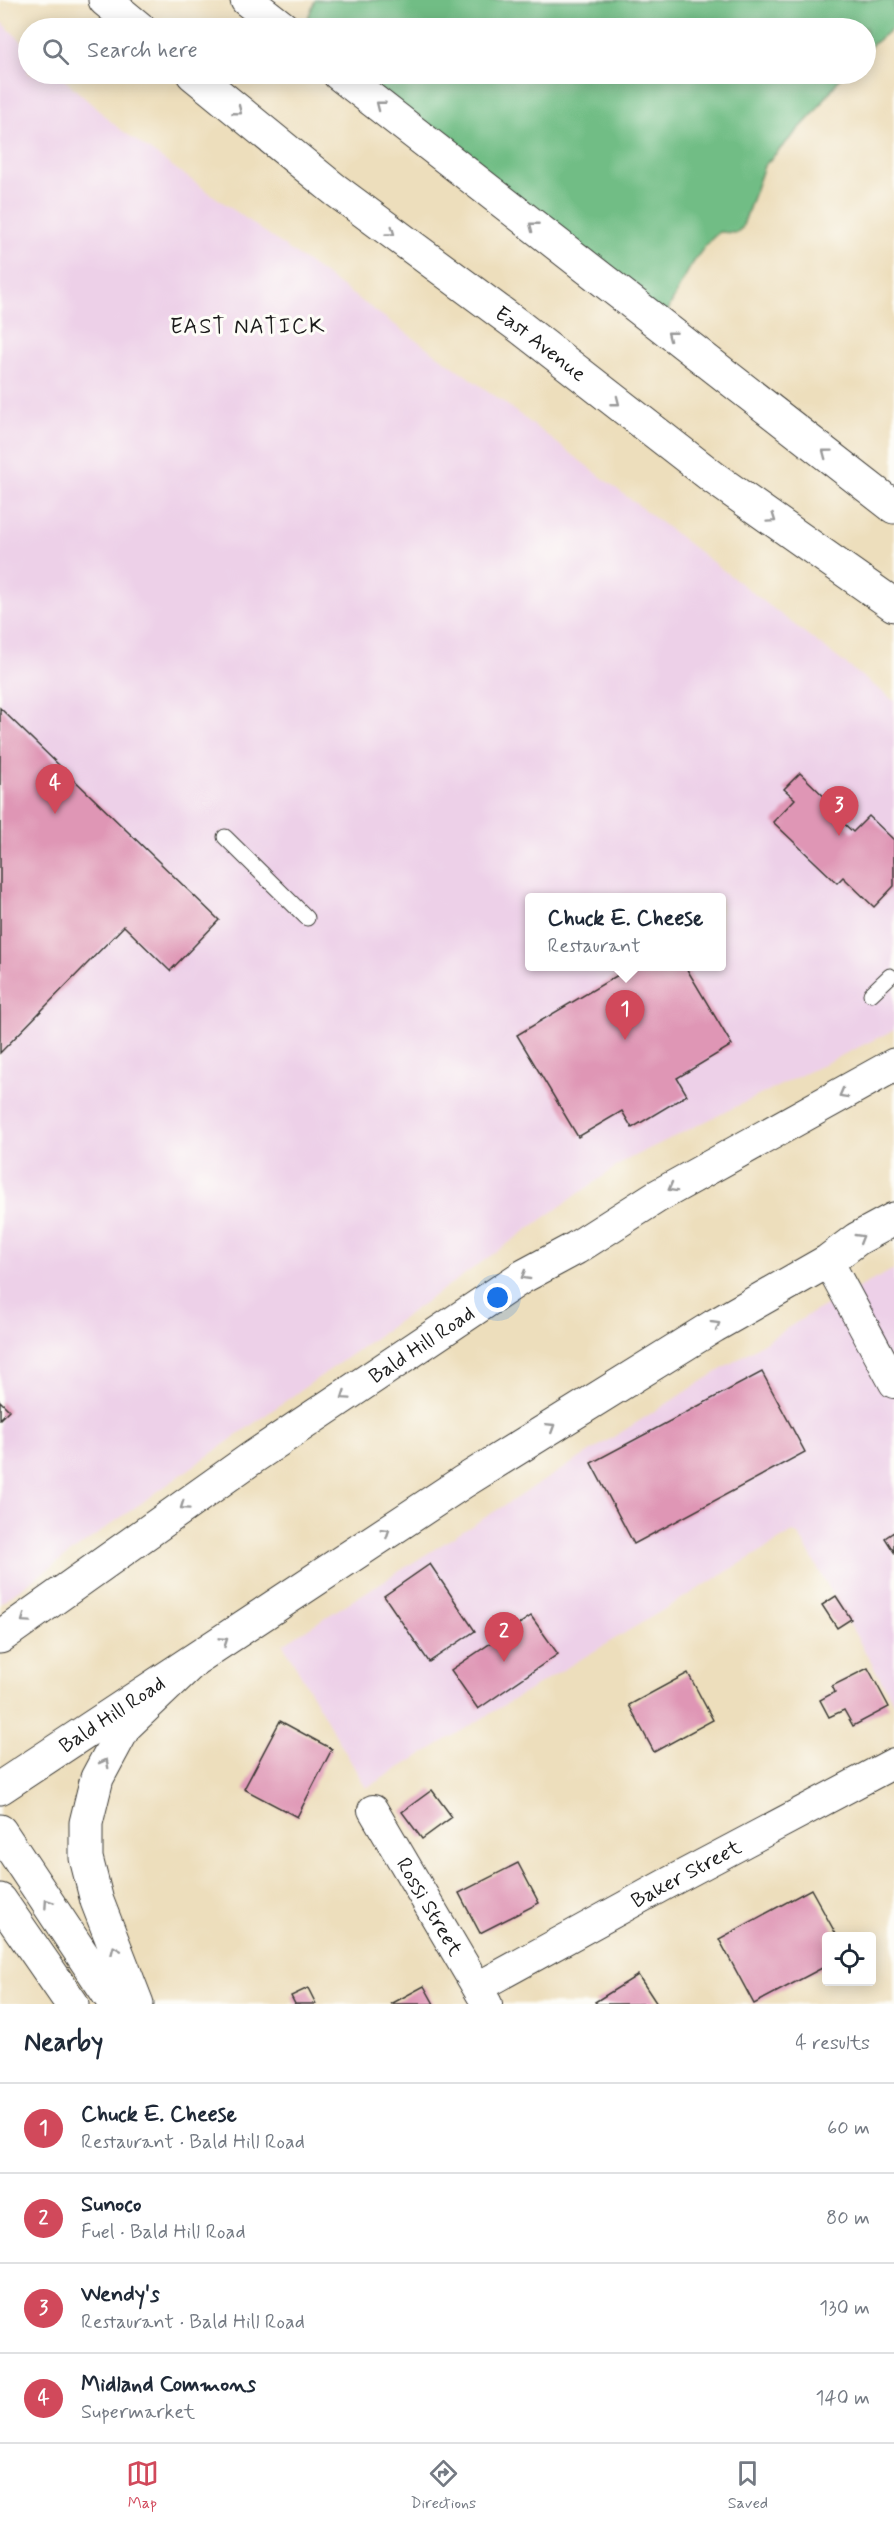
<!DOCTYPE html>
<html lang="en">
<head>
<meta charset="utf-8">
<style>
	body { margin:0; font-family:Mynerve,sans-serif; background:#f2f2f3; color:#1f2937 }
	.controls { position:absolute; right:18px; bottom:18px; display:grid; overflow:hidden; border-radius:6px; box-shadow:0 3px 15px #0003 }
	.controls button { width:54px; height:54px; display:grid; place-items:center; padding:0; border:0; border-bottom:2px solid #e0e1e3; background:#fff; color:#1f2937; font:30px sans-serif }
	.you { position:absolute; left:498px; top:1298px; width:21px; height:21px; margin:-15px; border:4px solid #fff; border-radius:50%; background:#1a73e8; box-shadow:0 0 0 9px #1a73e833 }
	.badge { display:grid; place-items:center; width:39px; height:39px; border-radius:50%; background:#d1495b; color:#fff; font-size:20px; font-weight:700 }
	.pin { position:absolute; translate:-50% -50px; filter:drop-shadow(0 2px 3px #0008) }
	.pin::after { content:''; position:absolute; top:32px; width:21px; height:18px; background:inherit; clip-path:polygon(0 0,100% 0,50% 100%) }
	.popup { position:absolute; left:525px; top:893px; width:201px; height:78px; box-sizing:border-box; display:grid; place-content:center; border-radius:6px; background:#fff; filter:drop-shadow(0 2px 4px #0005); font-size:20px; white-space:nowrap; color:#747a83 }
	.popup b { font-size:22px; color:#1f2937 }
	.popup::after { content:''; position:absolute; left:50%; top:100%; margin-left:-12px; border:12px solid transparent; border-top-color:#fff }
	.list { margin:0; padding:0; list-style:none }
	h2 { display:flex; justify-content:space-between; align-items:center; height:78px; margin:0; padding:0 24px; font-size:26px }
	h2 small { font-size:20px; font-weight:400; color:#747a83 }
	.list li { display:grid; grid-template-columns:39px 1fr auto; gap:18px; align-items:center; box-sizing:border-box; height:90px; padding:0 24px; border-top:2px solid #e0e1e3 }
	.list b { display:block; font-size:22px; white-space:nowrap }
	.list p { margin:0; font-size:20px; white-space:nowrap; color:#747a83 }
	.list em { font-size:20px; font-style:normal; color:#747a83 }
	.icon { flex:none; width:33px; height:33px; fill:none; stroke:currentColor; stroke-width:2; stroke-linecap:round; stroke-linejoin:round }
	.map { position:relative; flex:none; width:894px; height:2004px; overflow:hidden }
	.search { position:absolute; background:#fff; box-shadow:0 3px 15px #0003; left:18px; right:18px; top:18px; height:66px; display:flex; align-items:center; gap:15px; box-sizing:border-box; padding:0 21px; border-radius:33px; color:#747a83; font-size:22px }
	.sheet { height:438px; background:#fff }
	nav { display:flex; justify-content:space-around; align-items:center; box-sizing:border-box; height:84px; border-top:2px solid #e0e1e3; background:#fff; font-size:16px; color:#747a83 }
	nav a { display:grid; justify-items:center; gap:3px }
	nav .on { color:#d1495b }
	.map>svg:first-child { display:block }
	.built { fill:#edd0e8; fill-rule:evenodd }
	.forest { fill:#71bd85; stroke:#466c50; stroke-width:1.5 }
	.building { fill:#df96b5 }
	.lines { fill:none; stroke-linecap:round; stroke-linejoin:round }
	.service-casing { stroke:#3b3934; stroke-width:17 }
	.minor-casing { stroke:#3b3934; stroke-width:32 }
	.primary-casing { stroke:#3b3934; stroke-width:35 }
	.motorway-casing { stroke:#3b3934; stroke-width:35 }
	.service { stroke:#fff; stroke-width:15 }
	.minor { stroke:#fff; stroke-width:30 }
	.primary { stroke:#fff; stroke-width:33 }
	.motorway { stroke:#fff; stroke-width:33 }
	.oneway { stroke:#999 }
	.labels { text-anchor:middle; stroke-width:6; stroke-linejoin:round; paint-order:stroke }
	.street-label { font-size:21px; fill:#1c1c1c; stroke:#fdfcf7 }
	.neighbourhood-label { font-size:22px; letter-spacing:1.5px; fill:#1c1c1c; stroke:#fdfcf7 }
</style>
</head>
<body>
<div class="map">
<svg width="894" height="2004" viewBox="0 0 894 2004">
	<rect width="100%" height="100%" fill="#fdfcf7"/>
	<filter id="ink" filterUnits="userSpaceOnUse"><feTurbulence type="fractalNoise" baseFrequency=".0167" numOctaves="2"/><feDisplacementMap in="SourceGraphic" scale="12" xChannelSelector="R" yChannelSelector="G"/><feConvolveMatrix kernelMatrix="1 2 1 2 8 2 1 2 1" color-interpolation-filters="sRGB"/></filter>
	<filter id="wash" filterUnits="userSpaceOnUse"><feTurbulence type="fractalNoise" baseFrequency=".008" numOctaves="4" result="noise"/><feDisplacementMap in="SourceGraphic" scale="24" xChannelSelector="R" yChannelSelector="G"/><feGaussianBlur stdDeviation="1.35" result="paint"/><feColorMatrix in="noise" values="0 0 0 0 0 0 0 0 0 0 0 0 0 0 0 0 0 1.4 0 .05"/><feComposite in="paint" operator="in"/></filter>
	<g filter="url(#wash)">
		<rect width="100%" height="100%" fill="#eddebc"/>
		<path class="built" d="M 0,21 L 28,47 L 28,74 L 58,74 L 117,127 L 502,401 L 894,701 L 894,1030 L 626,1160 L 0,1603 ZM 529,898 L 721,898 L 721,966 L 529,966 Z
			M 894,1269 L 894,1703 L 799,1535 L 793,1532 L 366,1788 L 283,1644 L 813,1312 Z"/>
		<path class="forest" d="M 315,0 L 894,0 L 894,27 L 866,50 L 866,28 L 304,28 Z
			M 334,74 L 843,74 L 815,112 L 764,166 L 742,228 L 736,233 L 719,232 C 691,256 676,295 660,327 Z"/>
		<g id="blocks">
			<path class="building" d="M 0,708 L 219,920 L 170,971 L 124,926 L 0,1053 Z
				M 800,773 L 841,813 L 837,817 L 853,832 L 869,816 L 894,840 L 894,886 L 874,907 L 843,877 L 837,883 L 773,822 L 795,799 L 784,789 Z
				M 633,966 L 685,966 L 732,1045 L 677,1078 L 687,1095 L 632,1128 L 622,1111 L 578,1137 L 517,1035 Z
				M 762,1372 L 805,1452 L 634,1544 L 591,1463 Z
				M 0,1401 L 9,1410 L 0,1419 Z
				M 894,1532 L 894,1552 L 885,1538 Z
				M 430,1564 L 475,1631 L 429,1662 L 384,1596 Z
				M 836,1596 L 851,1619 L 837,1628 L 822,1605 Z
				M 531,1616 L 558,1654 L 478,1709 L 451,1670 Z
				M 868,1668 L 889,1707 L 853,1726 L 844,1710 L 829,1717 L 820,1700 L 835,1692 L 832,1686 Z
				M 688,1673 L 713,1720 L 654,1752 L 629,1705 Z
				M 280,1721 L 332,1749 L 297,1817 L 244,1789 Z
				M 432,1790 L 452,1817 L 422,1839 L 402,1812 Z
				M 518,1863 L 539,1903 L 480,1933 L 459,1893 Z
				M 811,1889 L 837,1936 L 826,1936 L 826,1966 L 754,2004 L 719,1939 Z
				M 638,1975 L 657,2004 L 597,2004 L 595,2002 Z
				M 424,1986 L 434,2004 L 391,2004 Z
				M 308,1988 L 316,2004 L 295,2004 L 291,1996 Z"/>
		</g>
	</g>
	<g filter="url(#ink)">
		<use href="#blocks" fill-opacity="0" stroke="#3b3934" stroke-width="1.5"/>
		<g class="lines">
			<g class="service-casing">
				<path id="service" d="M 225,837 L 307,918
					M 871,994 L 890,976"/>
			</g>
			<g class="minor-casing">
				<g id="minor">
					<path d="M 828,1261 L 894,1383"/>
					<path id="s1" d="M 373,1810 L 487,2004"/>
					<path id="s2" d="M 478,1987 L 664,1885 L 894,1763"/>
				</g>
			</g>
			<g class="primary-casing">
				<g id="primary">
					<path d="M 105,0 L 139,28"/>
					<path d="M 247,0 L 283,28"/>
					<path id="s3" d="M 193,74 L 334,189 L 520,327 L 714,478 L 894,605"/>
					<path d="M 339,74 L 894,507"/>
					<path id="s4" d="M 0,1637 L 252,1458 L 522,1277 L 576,1248 L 656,1197 L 894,1065"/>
					<path id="s5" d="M 0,1788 L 463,1482 L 714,1326 L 828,1261 L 857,1239 L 894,1219"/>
				</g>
			</g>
			<g class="motorway-casing">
				<path id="motorway" d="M 0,1831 L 115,2004
					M 0,1900 L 72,2004
					M 137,2004 L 97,1901 L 86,1858 L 86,1823 L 97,1778 L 125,1726 L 191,1663"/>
			</g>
			<use href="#service" class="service"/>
			<use href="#minor" class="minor"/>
			<use href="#primary" class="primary"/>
			<use href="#motorway" class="motorway"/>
		</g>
		<defs><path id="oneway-chevron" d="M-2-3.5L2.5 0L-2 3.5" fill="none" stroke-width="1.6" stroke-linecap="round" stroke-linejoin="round" transform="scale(1.5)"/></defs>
		<g class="oneway">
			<use href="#oneway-chevron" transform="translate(380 105) rotate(-142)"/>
			<use href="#oneway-chevron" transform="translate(238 111) rotate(39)"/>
			<use href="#oneway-chevron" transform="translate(533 226) rotate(-142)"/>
			<use href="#oneway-chevron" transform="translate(391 232) rotate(36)"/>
			<use href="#oneway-chevron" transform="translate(671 335) rotate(-142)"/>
			<use href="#oneway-chevron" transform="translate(616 402) rotate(38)"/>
			<use href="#oneway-chevron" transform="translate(826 453) rotate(-143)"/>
			<use href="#oneway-chevron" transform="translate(772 519) rotate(35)"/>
			<use href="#oneway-chevron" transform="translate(843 1094) rotate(151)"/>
			<use href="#oneway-chevron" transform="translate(672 1188) rotate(151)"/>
			<use href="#oneway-chevron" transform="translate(860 1238) rotate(-31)"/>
			<use href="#oneway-chevron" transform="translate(525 1276) rotate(149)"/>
			<use href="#oneway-chevron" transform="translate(716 1325) rotate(-30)"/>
			<use href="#oneway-chevron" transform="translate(345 1396) rotate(146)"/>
			<use href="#oneway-chevron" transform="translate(551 1427) rotate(-32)"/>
			<use href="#oneway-chevron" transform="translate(184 1506) rotate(145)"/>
			<use href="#oneway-chevron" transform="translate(386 1532) rotate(-33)"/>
			<use href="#oneway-chevron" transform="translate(25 1619) rotate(145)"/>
			<use href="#oneway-chevron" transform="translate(224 1641) rotate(-34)"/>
			<use href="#oneway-chevron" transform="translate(105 1763) rotate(-62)"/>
			<use href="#oneway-chevron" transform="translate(48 1903) rotate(-124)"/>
			<use href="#oneway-chevron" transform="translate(115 1950) rotate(-113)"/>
		</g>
	</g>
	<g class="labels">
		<g class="street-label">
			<text dy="7" stroke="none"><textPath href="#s3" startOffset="440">East Avenue</textPath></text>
			<text dy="7" stroke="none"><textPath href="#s4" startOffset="513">Bald Hill Road</textPath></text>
			<text dy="7" stroke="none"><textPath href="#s5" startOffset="134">Bald Hill Road</textPath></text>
			<text dy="7" stroke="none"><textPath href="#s2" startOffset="237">Baker Street</textPath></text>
			<text dy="7" stroke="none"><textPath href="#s1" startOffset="112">Rossi Street</textPath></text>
		</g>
		<g class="neighbourhood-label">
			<text x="248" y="333">EAST NATICK</text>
		</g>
	</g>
</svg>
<div class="controls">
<button><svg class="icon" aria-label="locate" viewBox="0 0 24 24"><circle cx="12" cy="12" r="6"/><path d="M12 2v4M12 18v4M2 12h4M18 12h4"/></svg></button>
</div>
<div class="you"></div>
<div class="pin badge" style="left:625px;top:1040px">1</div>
<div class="popup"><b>Chuck E. Cheese</b>Restaurant</div>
<div class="pin badge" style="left:504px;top:1662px">2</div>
<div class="pin badge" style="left:839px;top:836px">3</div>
<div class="pin badge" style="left:55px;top:814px">4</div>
<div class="search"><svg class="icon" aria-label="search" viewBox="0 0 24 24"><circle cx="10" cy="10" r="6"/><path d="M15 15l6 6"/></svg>Search here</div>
</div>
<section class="sheet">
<h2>Nearby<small>4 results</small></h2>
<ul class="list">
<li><span class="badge">1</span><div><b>Chuck E. Cheese</b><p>Restaurant · Bald Hill Road</p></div><em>60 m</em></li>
<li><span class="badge">2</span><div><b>Sunoco</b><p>Fuel · Bald Hill Road</p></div><em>80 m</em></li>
<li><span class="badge">3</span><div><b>Wendy's</b><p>Restaurant · Bald Hill Road</p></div><em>130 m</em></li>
<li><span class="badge">4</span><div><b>Midland Commons</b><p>Supermarket</p></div><em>140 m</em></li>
</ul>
</section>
<nav>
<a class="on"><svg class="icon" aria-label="map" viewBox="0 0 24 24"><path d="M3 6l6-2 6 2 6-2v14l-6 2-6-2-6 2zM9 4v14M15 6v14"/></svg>Map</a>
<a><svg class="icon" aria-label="directions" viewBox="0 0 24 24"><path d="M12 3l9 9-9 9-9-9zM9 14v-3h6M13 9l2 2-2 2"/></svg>Directions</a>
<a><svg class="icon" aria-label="saved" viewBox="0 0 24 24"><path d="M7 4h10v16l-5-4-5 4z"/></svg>Saved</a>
</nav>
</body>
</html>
